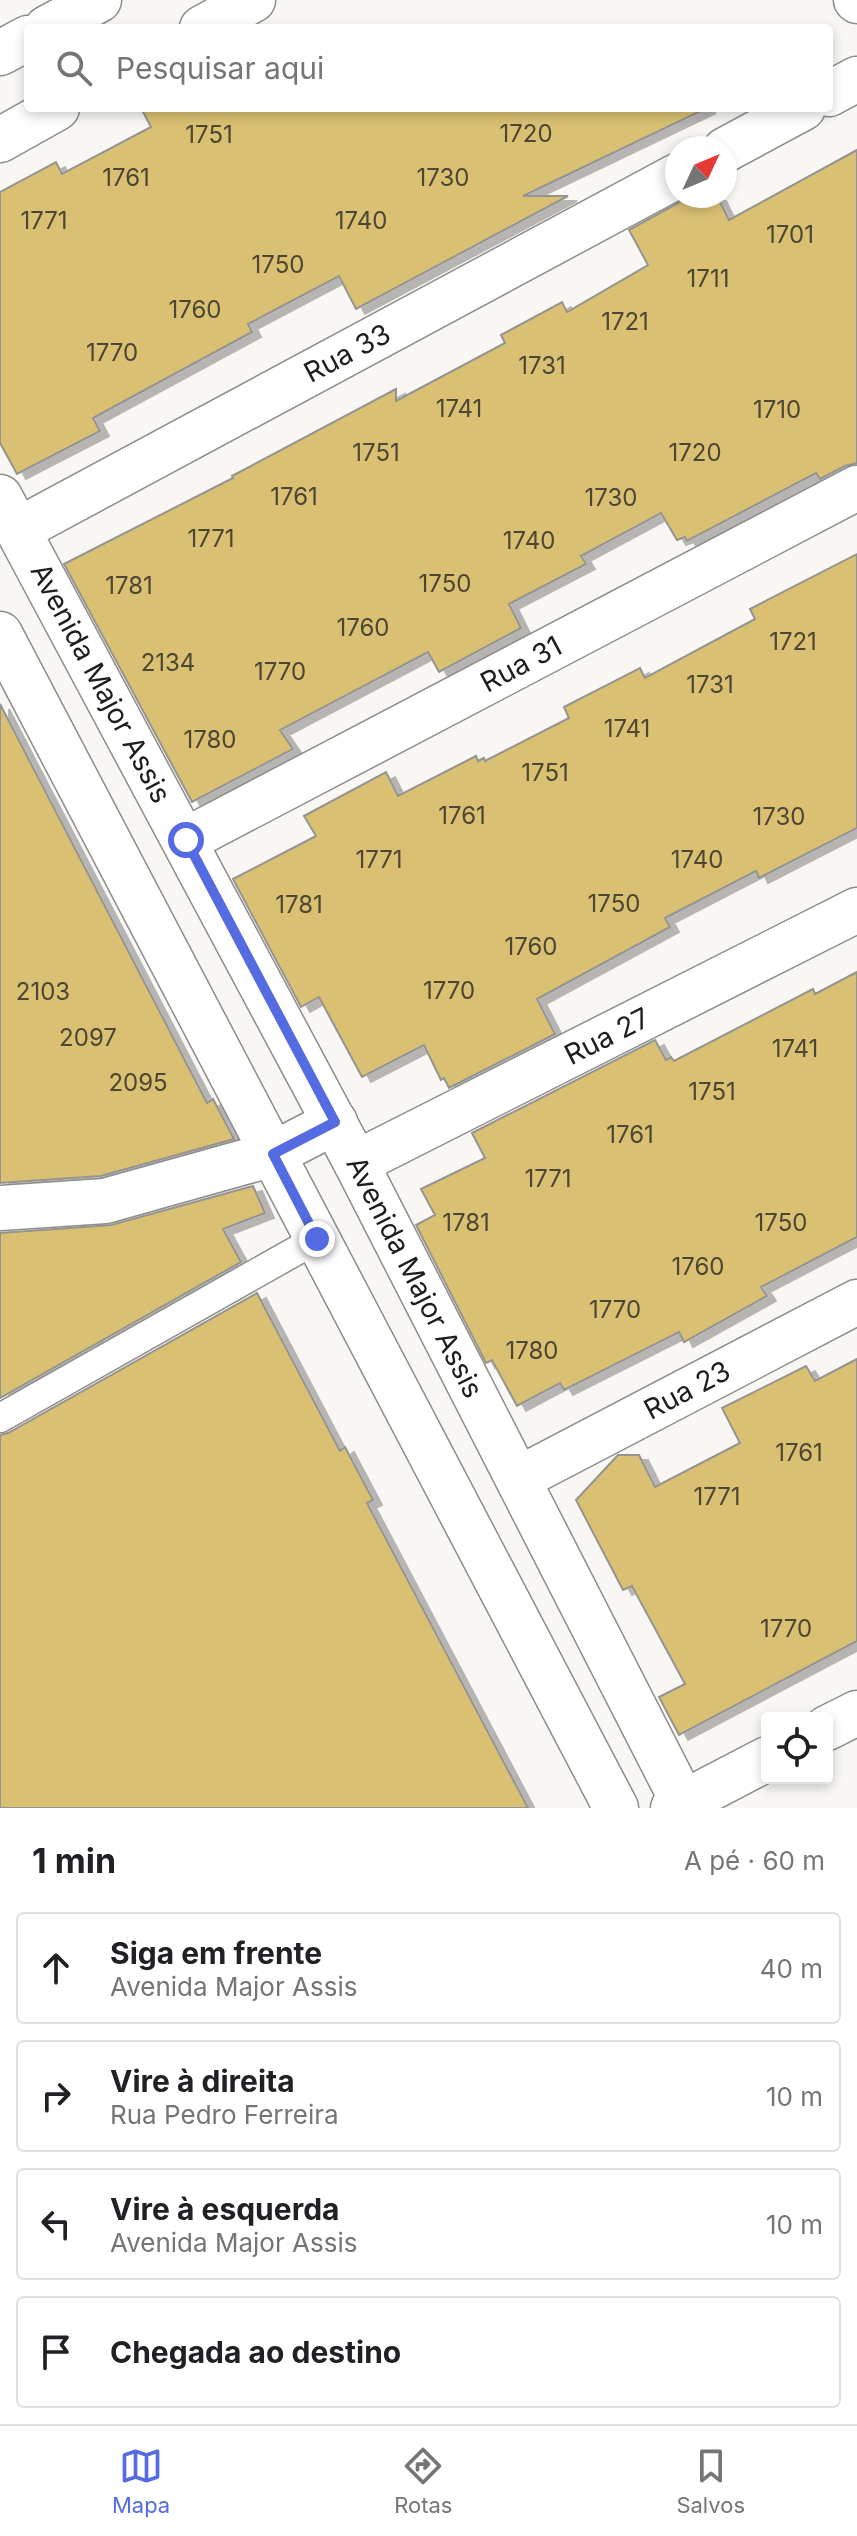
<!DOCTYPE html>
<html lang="pt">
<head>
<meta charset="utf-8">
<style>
	body { margin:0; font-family:Inter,sans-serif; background:#f2f2f2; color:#202124 }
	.controls { position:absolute; right:24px; bottom:24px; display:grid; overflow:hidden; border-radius:8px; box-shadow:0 4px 12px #0003 }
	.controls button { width:72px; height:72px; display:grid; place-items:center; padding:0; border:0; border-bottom:2px solid #e0e0e0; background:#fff; color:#202124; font:40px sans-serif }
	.compass { position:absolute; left:665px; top:136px; width:72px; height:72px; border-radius:50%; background:#fff; box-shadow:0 4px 12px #0003; rotate:46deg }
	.stop { position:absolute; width:24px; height:24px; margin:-18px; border:6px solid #556be1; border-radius:50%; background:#fff }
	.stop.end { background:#556be1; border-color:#fff; box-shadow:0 2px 8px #0008 }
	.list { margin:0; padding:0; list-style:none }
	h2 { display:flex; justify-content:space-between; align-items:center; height:104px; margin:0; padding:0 32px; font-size:34px }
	h2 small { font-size:26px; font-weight:400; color:#757577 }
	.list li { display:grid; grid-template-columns:52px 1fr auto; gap:24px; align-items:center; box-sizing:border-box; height:112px; margin:0 16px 16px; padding:0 16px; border:2px solid #e0e0e0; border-radius:8px }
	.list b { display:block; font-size:30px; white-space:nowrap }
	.list p { margin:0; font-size:26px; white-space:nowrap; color:#757577 }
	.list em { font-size:26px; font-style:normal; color:#757577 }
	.icon { flex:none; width:44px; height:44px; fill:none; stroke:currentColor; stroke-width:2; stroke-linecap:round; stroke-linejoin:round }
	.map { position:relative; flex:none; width:857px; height:1808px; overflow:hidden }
	.search { position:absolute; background:#fff; box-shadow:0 4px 12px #0003; left:24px; right:24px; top:24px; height:88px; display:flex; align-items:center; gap:20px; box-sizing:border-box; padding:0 28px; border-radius:8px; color:#757577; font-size:30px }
	.sheet { height:616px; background:#fff }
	nav { display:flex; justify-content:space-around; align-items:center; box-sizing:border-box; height:112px; border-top:2px solid #e0e0e0; background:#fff; font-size:22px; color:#757577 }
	nav a { display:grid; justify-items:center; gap:4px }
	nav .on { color:#556be1 }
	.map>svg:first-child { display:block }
	.building { fill:#d9c073; stroke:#959491; stroke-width:2; filter:url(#shadow) }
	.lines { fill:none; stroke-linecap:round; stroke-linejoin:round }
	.lane-casing { stroke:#8e8d8a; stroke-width:31 }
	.street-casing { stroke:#8e8d8a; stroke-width:47 }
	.secondary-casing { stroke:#8e8d8a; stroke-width:47 }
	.lane { stroke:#fff; stroke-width:28 }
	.street { stroke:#fff; stroke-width:44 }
	.secondary { stroke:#fff; stroke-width:44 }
	.route { stroke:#556be1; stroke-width:10 }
	.labels { text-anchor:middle; stroke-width:6; stroke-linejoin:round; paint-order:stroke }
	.number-label { font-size:24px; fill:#4d4632 }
	.street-label { font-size:28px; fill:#1e1d1c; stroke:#fff }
</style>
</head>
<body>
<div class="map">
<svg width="857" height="1808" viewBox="0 0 857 1808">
	<defs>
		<filter id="shadow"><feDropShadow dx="9" dy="5" stdDeviation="0" flood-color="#0004"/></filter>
	</defs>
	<rect width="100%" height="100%" fill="#f8f7f4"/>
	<path class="building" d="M 141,108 L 707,108 L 523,196 L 568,196 L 356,309 L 339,276 L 248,324 L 252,332 L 93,418 L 100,431 L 17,474 L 0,443 L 0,192 L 56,162 L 62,174 L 151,127 Z
		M 857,150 L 857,463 L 845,466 L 820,479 L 816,473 L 687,541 L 685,537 L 677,540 L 661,513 L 581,556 L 586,564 L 509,604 L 521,628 L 439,672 L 428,652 L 280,730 L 293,749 L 192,802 L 64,564 L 233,478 L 232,476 L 396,389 L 396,401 L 505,343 L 501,335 L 562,302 L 567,312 L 648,265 L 629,230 L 691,196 L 717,196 L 729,220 Z
		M 857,554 L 857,828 L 759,878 L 756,871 L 665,918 L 670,927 L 537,999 L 555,1034 L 449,1088 L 444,1078 L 441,1080 L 424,1045 L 362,1077 L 319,997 L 301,1007 L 233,879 L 316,836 L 304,816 L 386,772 L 398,796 L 476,756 L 478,761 L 484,758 L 485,761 L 569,718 L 564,707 L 640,668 L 645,678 L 755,619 L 750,609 Z
		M 0,704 L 207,1103 L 213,1099 L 234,1139 L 101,1176 L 0,1183 Z
		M 857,972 L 857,1237 L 761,1287 L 767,1296 L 684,1342 L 679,1332 L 564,1390 L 560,1383 L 517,1406 L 492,1360 L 486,1363 L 416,1225 L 435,1215 L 421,1189 L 485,1158 L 472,1133 L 655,1040 L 666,1060 L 671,1057 L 674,1061 L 813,989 L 815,994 Z
		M 253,1186 L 265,1213 L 223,1229 L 241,1262 L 0,1398 L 0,1233 L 111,1225 Z
		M 257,1293 L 340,1451 L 345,1447 L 373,1500 L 367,1503 L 528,1808 L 0,1808 L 0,1435 L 8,1433 Z
		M 857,1359 L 857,1641 L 679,1735 L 659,1697 L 685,1684 L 632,1586 L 623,1590 L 576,1500 L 618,1455 L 639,1455 L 655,1487 L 740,1443 L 722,1408 L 806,1366 L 815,1381 Z"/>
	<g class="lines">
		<g class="lane-casing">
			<path id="lane" d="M 0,1418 L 317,1239"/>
		</g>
		<g class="street-casing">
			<path id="street" d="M 856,0 L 857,1
				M 829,94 L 857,79
				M 725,150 L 803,108
				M 18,530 L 677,176
				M 186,840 L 857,488
				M 356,1163 L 857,910
				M 0,1208 L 105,1201 L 273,1154 L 335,1122
				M 518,1479 L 857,1302
				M 827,1728 L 857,1713
				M 673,1808 L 767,1759"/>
		</g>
		<g class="secondary-casing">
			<path id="secondary" d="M 47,28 L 99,0
				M 202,28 L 253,0
				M 0,53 L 28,38
				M 0,140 L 57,108
				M 0,497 L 356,1163 L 686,1808
				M 0,634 L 616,1808"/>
		</g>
		<use href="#lane" class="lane"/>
		<use href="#street" class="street"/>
		<use href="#secondary" class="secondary"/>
	</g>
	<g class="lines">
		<path class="route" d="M 186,840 L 335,1122 L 273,1154 L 317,1239"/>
	</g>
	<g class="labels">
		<g class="number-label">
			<text x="526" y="142">1720</text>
			<text x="209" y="143">1751</text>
			<text x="126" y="186">1761</text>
			<text x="443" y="186">1730</text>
			<text x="44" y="229">1771</text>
			<text x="361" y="229">1740</text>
			<text x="790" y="243">1701</text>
			<text x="278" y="273">1750</text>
			<text x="708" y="287">1711</text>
			<text x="195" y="318">1760</text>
			<text x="625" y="330">1721</text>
			<text x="112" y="361">1770</text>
			<text x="542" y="374">1731</text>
			<text x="459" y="417">1741</text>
			<text x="777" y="418">1710</text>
			<text x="376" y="461">1751</text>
			<text x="695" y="461">1720</text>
			<text x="294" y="505">1761</text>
			<text x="611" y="506">1730</text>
			<text x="211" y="547">1771</text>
			<text x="529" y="549">1740</text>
			<text x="445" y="592">1750</text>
			<text x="129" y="594">1781</text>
			<text x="363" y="636">1760</text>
			<text x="793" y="650">1721</text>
			<text x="168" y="671">2134</text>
			<text x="280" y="680">1770</text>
			<text x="710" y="693">1731</text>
			<text x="627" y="737">1741</text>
			<text x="210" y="748">1780</text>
			<text x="545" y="781">1751</text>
			<text x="462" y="824">1761</text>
			<text x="779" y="825">1730</text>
			<text x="379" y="868">1771</text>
			<text x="697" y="868">1740</text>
			<text x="614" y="912">1750</text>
			<text x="299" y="913">1781</text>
			<text x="531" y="955">1760</text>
			<text x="449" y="999">1770</text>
			<text x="43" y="1000">2103</text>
			<text x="88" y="1046">2097</text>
			<text x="795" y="1057">1741</text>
			<text x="138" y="1091">2095</text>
			<text x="712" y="1100">1751</text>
			<text x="630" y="1143">1761</text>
			<text x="548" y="1187">1771</text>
			<text x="466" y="1231">1781</text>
			<text x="781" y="1231">1750</text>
			<text x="698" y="1275">1760</text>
			<text x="615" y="1318">1770</text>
			<text x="532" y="1359">1780</text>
			<text x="799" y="1461">1761</text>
			<text x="717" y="1505">1771</text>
			<text x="786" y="1637">1770</text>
		</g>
		<g class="street-label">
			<text transform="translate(347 353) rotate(-28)" y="10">Rua 33</text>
			<text transform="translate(521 664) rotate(-28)" y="10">Rua 31</text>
			<text transform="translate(101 683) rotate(62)" y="10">Avenida Major Assis</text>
			<text transform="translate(607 1036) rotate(-27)" y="10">Rua 27</text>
			<text transform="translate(415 1277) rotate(63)" y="10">Avenida Major Assis</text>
			<text transform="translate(687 1390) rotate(-28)" y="10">Rua 23</text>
		</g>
	</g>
</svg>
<div class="controls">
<button><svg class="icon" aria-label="locate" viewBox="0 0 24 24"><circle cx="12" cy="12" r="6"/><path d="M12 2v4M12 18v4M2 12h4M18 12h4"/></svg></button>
</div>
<svg class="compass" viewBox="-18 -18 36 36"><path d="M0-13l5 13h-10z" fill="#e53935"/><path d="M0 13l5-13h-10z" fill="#757577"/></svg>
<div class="stop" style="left:186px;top:840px"></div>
<div class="stop end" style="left:317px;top:1239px"></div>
<div class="search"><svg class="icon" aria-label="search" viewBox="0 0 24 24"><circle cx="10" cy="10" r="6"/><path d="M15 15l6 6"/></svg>Pesquisar aqui</div>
</div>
<section class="sheet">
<h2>1 min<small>A pé · 60 m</small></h2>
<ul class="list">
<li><svg class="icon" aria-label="ahead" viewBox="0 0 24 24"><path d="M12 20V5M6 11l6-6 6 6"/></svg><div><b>Siga em frente</b><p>Avenida Major Assis</p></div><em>40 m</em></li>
<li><svg class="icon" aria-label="right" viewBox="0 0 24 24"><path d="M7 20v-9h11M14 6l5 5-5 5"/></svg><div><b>Vire à direita</b><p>Rua Pedro Ferreira</p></div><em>10 m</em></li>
<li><svg class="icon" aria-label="left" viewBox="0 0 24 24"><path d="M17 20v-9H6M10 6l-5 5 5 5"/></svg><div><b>Vire à esquerda</b><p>Avenida Major Assis</p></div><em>10 m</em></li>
<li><svg class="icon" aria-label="arrive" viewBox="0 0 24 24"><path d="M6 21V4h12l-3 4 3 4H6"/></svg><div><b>Chegada ao destino</b></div></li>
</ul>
</section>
<nav>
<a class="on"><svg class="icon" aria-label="map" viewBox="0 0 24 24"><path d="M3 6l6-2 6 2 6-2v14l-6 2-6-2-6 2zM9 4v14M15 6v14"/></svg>Mapa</a>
<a><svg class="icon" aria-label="directions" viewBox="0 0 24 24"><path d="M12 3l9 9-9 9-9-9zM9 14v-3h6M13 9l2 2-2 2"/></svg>Rotas</a>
<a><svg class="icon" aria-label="saved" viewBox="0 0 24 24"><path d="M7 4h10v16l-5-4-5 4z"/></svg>Salvos</a>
</nav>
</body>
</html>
